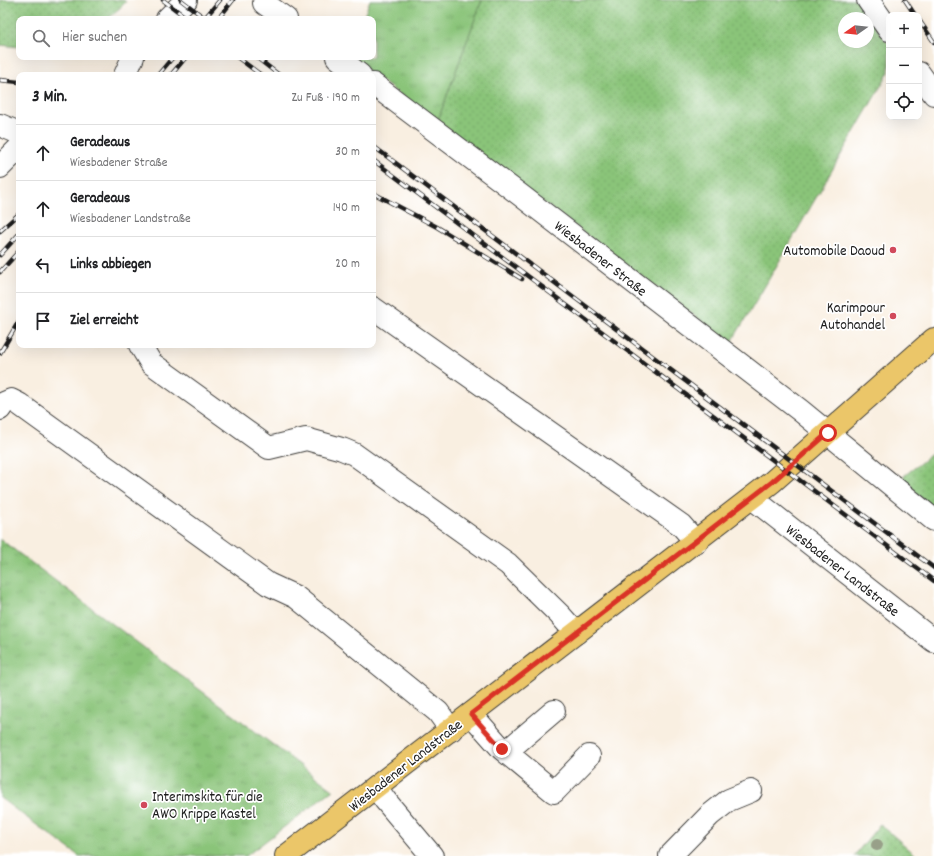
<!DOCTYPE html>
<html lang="de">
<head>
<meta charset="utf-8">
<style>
	body { margin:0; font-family:Dekko,sans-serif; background:#f6f6f6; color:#202124 }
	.controls { position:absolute; right:12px; top:12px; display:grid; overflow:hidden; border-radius:8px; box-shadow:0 4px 16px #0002 }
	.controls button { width:36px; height:36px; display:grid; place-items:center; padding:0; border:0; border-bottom:1px solid #e0e0e0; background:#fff; color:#202124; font:20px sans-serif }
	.compass { position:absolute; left:838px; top:12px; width:36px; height:36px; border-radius:50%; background:#fff; box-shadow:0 4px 16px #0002; rotate:256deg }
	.stop { position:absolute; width:12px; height:12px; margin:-9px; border:3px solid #d93025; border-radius:50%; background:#fff }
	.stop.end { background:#d93025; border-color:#fff; box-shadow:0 1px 4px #0008 }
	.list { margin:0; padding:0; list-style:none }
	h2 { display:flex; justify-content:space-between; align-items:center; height:52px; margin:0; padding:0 16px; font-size:17px }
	h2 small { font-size:13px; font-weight:400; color:#757577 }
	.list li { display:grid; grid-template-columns:26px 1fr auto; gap:12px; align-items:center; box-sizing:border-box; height:56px; padding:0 16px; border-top:1px solid #e0e0e0 }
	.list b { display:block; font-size:15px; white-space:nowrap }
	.list p { margin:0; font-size:13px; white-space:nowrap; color:#757577 }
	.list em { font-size:13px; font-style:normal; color:#757577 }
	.icon { flex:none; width:22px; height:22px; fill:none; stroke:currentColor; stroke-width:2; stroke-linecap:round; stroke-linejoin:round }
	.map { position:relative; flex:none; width:934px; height:856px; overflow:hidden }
	.search { position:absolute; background:#fff; box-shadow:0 4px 16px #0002; left:16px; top:16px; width:360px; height:44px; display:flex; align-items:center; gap:10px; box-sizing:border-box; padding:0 14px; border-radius:8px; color:#757577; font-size:15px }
	.panel { position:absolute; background:#fff; box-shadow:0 4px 16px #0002; left:16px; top:72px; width:360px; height:276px; border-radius:8px }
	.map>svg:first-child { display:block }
	.grass { fill:url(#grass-tufts); stroke:#53704a }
	.park { fill:url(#park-dots); stroke:#53704a; fill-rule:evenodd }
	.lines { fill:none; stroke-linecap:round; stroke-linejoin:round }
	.minor-casing { stroke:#3d3c3a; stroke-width:24 }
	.major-casing { stroke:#3d3c3a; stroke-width:24 }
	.minor { stroke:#fff; stroke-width:22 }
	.major { stroke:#ebc669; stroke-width:22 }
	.rail-casing { stroke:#1c1c1c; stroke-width:4.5 }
	.rail { stroke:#fff; stroke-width:3; stroke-dasharray:9; stroke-linecap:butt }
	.tree { fill:#98a089 }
	.route { stroke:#d93025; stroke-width:5 }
	.poi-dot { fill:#d1495b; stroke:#fff; stroke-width:1.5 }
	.labels { text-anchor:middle; stroke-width:3.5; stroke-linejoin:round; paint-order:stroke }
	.poi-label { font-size:15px; fill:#1c1c1c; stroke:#fff; text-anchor:end }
	.street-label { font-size:15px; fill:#1c1c1c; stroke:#fff }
</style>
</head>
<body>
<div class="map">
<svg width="934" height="856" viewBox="0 0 934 856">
	<defs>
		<pattern id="grass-tufts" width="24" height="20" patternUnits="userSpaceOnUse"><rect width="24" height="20" fill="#8ac479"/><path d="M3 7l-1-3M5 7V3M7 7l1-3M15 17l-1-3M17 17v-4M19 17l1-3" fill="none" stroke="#76a868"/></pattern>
		<pattern id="park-dots" width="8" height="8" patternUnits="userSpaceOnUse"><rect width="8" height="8" fill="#8ac479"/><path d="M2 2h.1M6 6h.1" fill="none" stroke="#76a868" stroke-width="1.8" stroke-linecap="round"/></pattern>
	</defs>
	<rect width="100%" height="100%" fill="#fff"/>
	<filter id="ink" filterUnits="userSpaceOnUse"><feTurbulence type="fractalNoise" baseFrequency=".025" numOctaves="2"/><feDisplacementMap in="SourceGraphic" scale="8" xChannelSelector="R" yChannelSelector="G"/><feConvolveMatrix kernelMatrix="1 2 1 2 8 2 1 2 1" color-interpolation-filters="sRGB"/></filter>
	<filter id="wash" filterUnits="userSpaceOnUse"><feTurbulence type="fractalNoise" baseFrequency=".012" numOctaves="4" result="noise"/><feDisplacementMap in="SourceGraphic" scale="16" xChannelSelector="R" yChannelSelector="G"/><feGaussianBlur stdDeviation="0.9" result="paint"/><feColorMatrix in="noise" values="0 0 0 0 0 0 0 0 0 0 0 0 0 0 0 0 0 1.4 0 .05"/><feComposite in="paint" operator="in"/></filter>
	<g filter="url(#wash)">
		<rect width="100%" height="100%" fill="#f9efe1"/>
		<path class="grass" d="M 370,0 L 482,0 L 437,123 L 350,57 L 373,57 L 373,19 L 363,19 Z
			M 0,539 L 333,790 L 246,856 L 79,856 L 0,798 Z"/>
		<path class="park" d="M 0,0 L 123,0 L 126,2 L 108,19 L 19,19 L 19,47 L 0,45 Z
			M 482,0 L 857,0 L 889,45 L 889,72 L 758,298 L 731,343 L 437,123 ZM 844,18 L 868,18 L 868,42 L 844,42 Z
			M 934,452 L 934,509 L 899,480 Z
			M 880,824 L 917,856 L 854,856 Z"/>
	</g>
	<g filter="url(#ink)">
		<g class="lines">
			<g class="minor-casing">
				<path id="minor" d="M 868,0 L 889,30
					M 264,3 L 286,19
					M 167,19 L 186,0
					M 337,57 L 360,75
					M 919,73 L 934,94
					M 125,75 L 133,57
					M 373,84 L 519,194 L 801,411 L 934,520
					M 0,125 L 19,133
					M 0,167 L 19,148
					M 373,308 L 681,525 L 696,542
					M 140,345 L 151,363 L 269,448 L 306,439 L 342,449 L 354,454 L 508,564 L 560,615 L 576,633
					M 0,409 L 4,403 L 11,400 L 19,404 L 268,584 L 296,597 L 438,712 L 451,730
					M 752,498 L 934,641
					M 471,714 L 502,749 L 554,792 L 589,756
					M 506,752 L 554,711
					M 376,787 L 385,800 L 432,856
					M 670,856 L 710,815 L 729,800 L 751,791"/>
			</g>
			<g class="major-casing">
				<path id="major" d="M 286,856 L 772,482 L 934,339"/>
			</g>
			<use href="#minor" class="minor"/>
			<use href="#major" class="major"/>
			<g class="rail-casing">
				<path id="rail" d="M 163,0 L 188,19
					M 181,0 L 206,19
					M 905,0 L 915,15
					M 204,19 L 220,0
					M 218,19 L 233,0
					M 919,20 L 934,42
					M 237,57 L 261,75
					M 256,57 L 279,75
					M 158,75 L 173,57
					M 171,75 L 186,57
					M 0,80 L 19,82
					M 373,146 L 934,568
					M 373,160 L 934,581
					M 373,193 L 437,227 L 522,279
					M 0,231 L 19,214
					M 0,255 L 19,234
					M 0,272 L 19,251
					M 0,353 L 19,321"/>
			</g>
			<use href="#rail" class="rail"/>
		</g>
		<circle class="tree" cx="877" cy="845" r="6"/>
	</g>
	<g class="lines" filter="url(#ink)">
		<path class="route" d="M 502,749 L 471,714 L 772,482 L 828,433"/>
	</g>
	<g class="poi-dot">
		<circle cx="893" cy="250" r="4"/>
		<circle cx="893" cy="316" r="4"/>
		<circle cx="144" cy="805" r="4"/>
	</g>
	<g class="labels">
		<g class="poi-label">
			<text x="885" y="255">Automobile Daoud</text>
			<text x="885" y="312">Karimpour<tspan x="885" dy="17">Autohandel</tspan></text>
			<text x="152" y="801" text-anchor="start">Interimskita für die<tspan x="152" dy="17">AWO Krippe Kastel</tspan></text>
		</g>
		<g class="street-label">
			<text transform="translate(601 258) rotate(38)" y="5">Wiesbadener Straße</text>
			<text transform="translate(843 570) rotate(38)" y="5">Wiesbadener Landstraße</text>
			<text transform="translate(405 765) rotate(-38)" y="5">Wiesbadener Landstraße</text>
		</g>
	</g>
</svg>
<div class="controls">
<button>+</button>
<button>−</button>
<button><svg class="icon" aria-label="locate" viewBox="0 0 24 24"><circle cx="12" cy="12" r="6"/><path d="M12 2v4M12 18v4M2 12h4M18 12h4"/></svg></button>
</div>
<svg class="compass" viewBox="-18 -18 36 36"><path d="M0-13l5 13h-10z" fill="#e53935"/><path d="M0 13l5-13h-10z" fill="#757577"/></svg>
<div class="stop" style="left:828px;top:433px"></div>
<div class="stop end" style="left:502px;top:749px"></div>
<div class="search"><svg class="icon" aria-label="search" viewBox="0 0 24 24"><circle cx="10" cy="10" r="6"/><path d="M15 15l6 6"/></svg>Hier suchen</div>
<section class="panel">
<h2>3 Min.<small>Zu Fuß · 190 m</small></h2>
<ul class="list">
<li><svg class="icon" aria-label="ahead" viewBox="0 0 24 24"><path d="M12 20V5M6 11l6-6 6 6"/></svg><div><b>Geradeaus</b><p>Wiesbadener Straße</p></div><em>30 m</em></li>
<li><svg class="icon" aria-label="ahead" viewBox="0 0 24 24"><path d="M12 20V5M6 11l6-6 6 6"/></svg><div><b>Geradeaus</b><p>Wiesbadener Landstraße</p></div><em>140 m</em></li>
<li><svg class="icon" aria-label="left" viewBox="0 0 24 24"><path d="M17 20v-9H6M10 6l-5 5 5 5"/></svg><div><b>Links abbiegen</b></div><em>20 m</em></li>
<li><svg class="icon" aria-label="arrive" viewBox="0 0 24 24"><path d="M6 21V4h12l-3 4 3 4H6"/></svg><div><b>Ziel erreicht</b></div></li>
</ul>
</section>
</div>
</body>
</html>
